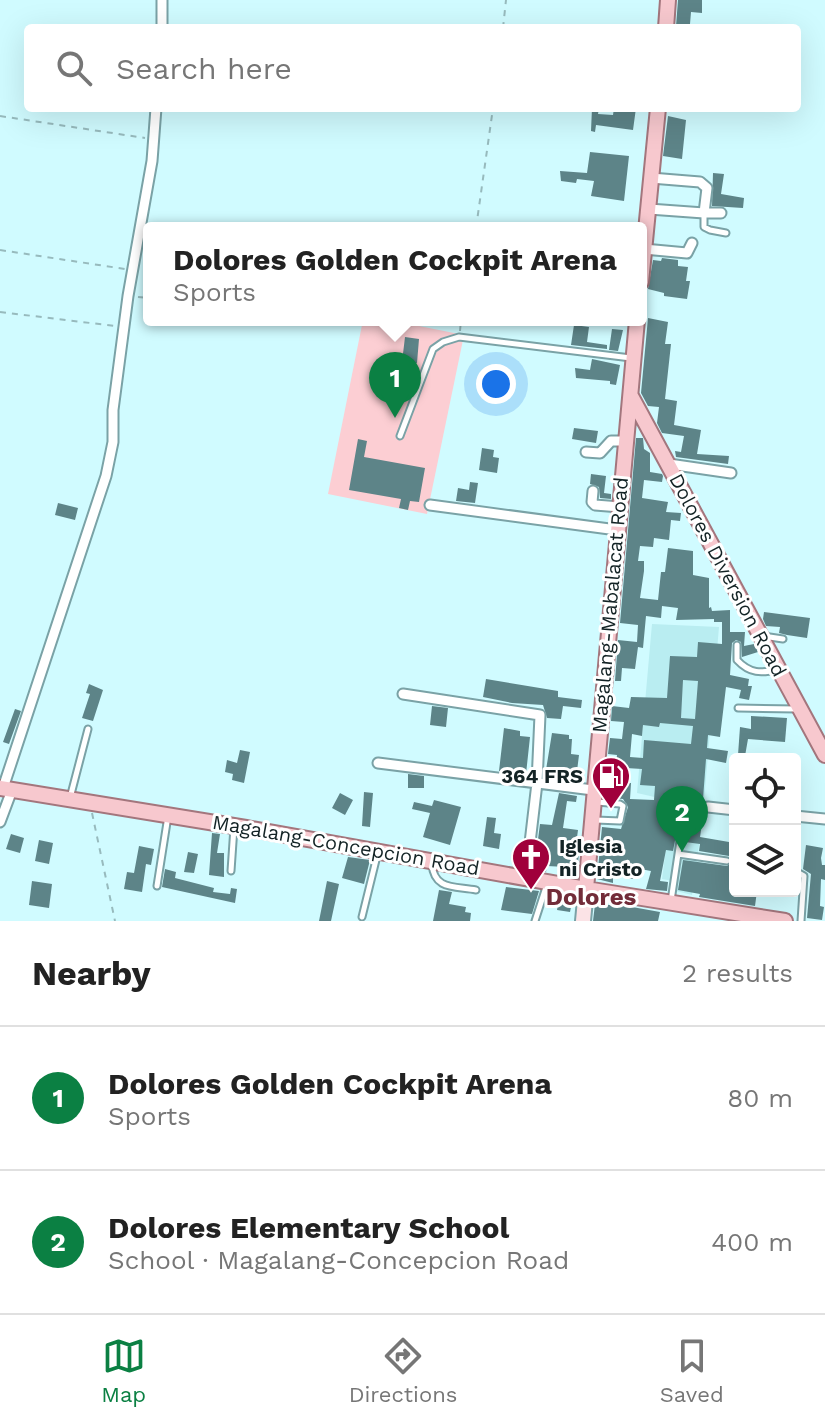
<!DOCTYPE html>
<html lang="en">
<head>
<meta charset="utf-8">
<style>
	body { margin:0; font-family:"Work Sans",sans-serif; background:#f6f6f6; color:#222 }
	.controls { position:absolute; right:24px; bottom:24px; display:grid; overflow:hidden; border-radius:8px; box-shadow:0 8px 32px #0002 }
	.controls button { width:72px; height:72px; display:grid; place-items:center; padding:0; border:0; border-bottom:2px solid #e0e0e0; background:#fff; color:#222; font:40px sans-serif }
	.you { position:absolute; left:496px; top:384px; width:28px; height:28px; margin:-20px; border:6px solid #fff; border-radius:50%; background:#1a73e8; box-shadow:0 0 0 12px #1a73e833 }
	.badge { display:grid; place-items:center; width:52px; height:52px; border-radius:50%; background:#0b8043; color:#fff; font-size:26px; font-weight:700 }
	.pin { position:absolute; translate:-50% -66px; filter:drop-shadow(0 2px 4px #0008) }
	.pin::after { content:''; position:absolute; top:42px; width:28px; height:24px; background:inherit; clip-path:polygon(0 0,100% 0,50% 100%) }
	.popup { position:absolute; left:143px; top:222px; width:504px; height:104px; box-sizing:border-box; display:grid; place-content:center; border-radius:8px; background:#fff; filter:drop-shadow(0 2px 6px #0005); font-size:26px; white-space:nowrap; color:#767676 }
	.popup b { font-size:30px; color:#222 }
	.popup::after { content:''; position:absolute; left:50%; top:100%; margin-left:-16px; border:16px solid transparent; border-top-color:#fff }
	.list { margin:0; padding:0; list-style:none }
	h2 { display:flex; justify-content:space-between; align-items:center; height:104px; margin:0; padding:0 32px; font-size:34px }
	h2 small { font-size:26px; font-weight:400; color:#767676 }
	.list li { display:grid; grid-template-columns:52px 1fr auto; gap:24px; align-items:center; box-sizing:border-box; height:144px; padding:0 32px; border-top:2px solid #e0e0e0 }
	.list b { display:block; font-size:30px; white-space:nowrap }
	.list p { margin:0; font-size:26px; white-space:nowrap; color:#767676 }
	.list em { font-size:26px; font-style:normal; color:#767676 }
	.icon { flex:none; width:44px; height:44px; fill:none; stroke:currentColor; stroke-width:2; stroke-linecap:round; stroke-linejoin:round }
	.map { position:relative; flex:none; width:825px; height:921px; overflow:hidden }
	.search { position:absolute; background:#fff; box-shadow:0 8px 32px #0002; left:24px; right:24px; top:24px; height:88px; display:flex; align-items:center; gap:20px; box-sizing:border-box; padding:0 28px; border-radius:8px; color:#767676; font-size:30px }
	.sheet { height:392px; background:#fff }
	nav { display:flex; justify-content:space-around; align-items:center; box-sizing:border-box; height:112px; border-top:2px solid #e0e0e0; background:#fff; font-size:22px; color:#767676 }
	nav a { display:grid; justify-items:center; gap:4px }
	nav .on { color:#0b8043 }
	.map>svg:first-child { display:block }
	.built { fill:#b9edf1 }
	.green { fill:#fcced3 }
	.building { fill:#5d8488; fill-rule:evenodd }
	.lines { fill:none; stroke-linecap:round; stroke-linejoin:round }
	.lane-casing { stroke:#7aa2a6; stroke-width:9 }
	.street-casing { stroke:#7aa2a6; stroke-width:13 }
	.secondary-casing { stroke:#7aa2a6; stroke-width:18 }
	.primary-casing { stroke:#a3767d; stroke-width:18 }
	.path { stroke:#97babd; stroke-width:2; stroke-dasharray:6 6; stroke-linecap:butt }
	.lane { stroke:#fff; stroke-width:5 }
	.street { stroke:#fff; stroke-width:9 }
	.secondary { stroke:#fbe3e6; stroke-width:14 }
	.primary { stroke:#f7c8ce; stroke-width:14 }
	.labels { text-anchor:middle; stroke-width:6; stroke-linejoin:round; paint-order:stroke }
	.street-label { font-size:20px; fill:#132325; stroke:#fff }
	.poi-label { font-size:20px; font-weight:bold; fill:#132325; stroke:#fff; text-anchor:end }
	.quarter-label { font-size:24px; font-weight:bold; fill:#722c39; stroke:#fff }
</style>
</head>
<body>
<div class="map">
<svg width="825" height="921" viewBox="0 0 825 921">
	<rect width="100%" height="100%" fill="#d0fbff"/>
	<path class="built" d="M 652,624 L 719,627 L 702,824 L 692,895 L 672,890 L 673,881 L 662,879 L 672,801 L 637,793 Z"/>
	<path class="green" d="M 363,320 L 389,320 L 464,335 L 427,514 L 328,494 Z"/>
	<path class="building" d="M 678,0 L 702,0 L 702,13 L 691,12 L 690,24 L 676,26 Z
		M 592,108 L 599,108 L 598,114 L 613,115 L 614,108 L 636,108 L 633,130 L 596,125 L 595,132 L 591,131 Z
		M 668,116 L 686,120 L 682,159 L 663,156 Z
		M 590,152 L 629,156 L 624,201 L 591,196 L 594,181 L 577,179 L 576,183 L 561,181 L 560,171 L 587,173 Z
		M 713,173 L 724,174 L 721,194 L 744,198 L 743,208 L 712,206 Z
		M 662,258 L 678,260 L 678,266 L 688,267 L 686,281 L 690,281 L 687,299 L 664,296 L 664,293 L 648,289 L 653,260 L 661,261 Z
		M 648,318 L 668,322 L 665,344 L 671,344 L 665,399 L 677,401 L 674,425 L 701,430 L 697,454 L 729,456 L 728,464 L 676,457 L 675,451 L 681,452 L 684,436 L 662,433 L 657,423 L 659,407 L 648,406 L 641,393 Z
		M 574,325 L 589,327 L 587,342 L 607,345 L 607,349 L 571,345 Z
		M 612,329 L 623,330 L 618,351 L 609,350 Z
		M 405,337 L 419,339 L 417,363 L 402,362 Z
		M 592,359 L 620,365 L 616,385 L 610,384 L 610,381 L 576,378 L 575,368 L 590,370 Z
		M 574,428 L 598,431 L 596,443 L 572,439 Z
		M 636,438 L 643,438 L 644,449 L 650,453 L 650,472 L 662,474 L 663,476 L 662,482 L 644,480 L 642,498 L 668,502 L 666,512 L 681,513 L 680,521 L 671,520 L 669,540 L 654,538 L 653,547 L 640,546 L 638,561 L 644,561 L 644,571 L 640,598 L 658,600 L 661,572 L 665,572 L 668,548 L 693,551 L 693,575 L 709,578 L 709,608 L 711,607 L 712,611 L 730,610 L 730,632 L 745,632 L 744,646 L 754,644 L 758,652 L 742,657 L 741,642 L 736,640 L 732,643 L 730,675 L 749,679 L 748,686 L 752,686 L 749,700 L 739,698 L 741,690 L 726,687 L 720,737 L 708,735 L 707,748 L 728,751 L 726,763 L 706,759 L 703,799 L 685,798 L 684,802 L 672,800 L 667,828 L 677,830 L 673,851 L 666,850 L 660,881 L 668,882 L 667,891 L 646,889 L 651,871 L 635,868 L 633,879 L 613,875 L 613,883 L 597,879 L 602,827 L 621,829 L 628,807 L 623,799 L 613,798 L 614,792 L 605,792 L 608,773 L 615,774 L 617,755 L 608,754 L 610,738 L 622,739 L 624,722 L 611,721 L 612,706 L 629,708 L 631,697 L 667,698 L 670,656 L 697,657 L 698,642 L 722,644 L 722,622 L 714,622 L 714,619 L 676,620 L 678,608 L 662,606 L 661,618 L 646,616 L 643,648 L 638,647 L 635,669 L 622,668 L 621,681 L 615,681 L 618,640 L 637,642 L 638,625 L 620,623 ZM 683,680 L 698,681 L 695,719 L 681,718 ZM 660,723 L 693,726 L 691,744 L 644,740 L 643,758 L 630,757 L 632,734 L 642,736 L 643,725 L 659,727 ZM 626,768 L 642,769 L 640,785 L 655,786 L 654,800 L 630,799 L 631,783 L 625,783 Z
		M 358,439 L 367,441 L 364,457 L 425,468 L 419,502 L 410,501 L 408,510 L 399,508 L 401,499 L 349,490 Z
		M 482,448 L 494,450 L 493,457 L 499,458 L 497,473 L 479,470 Z
		M 591,474 L 606,476 L 604,493 L 611,494 L 611,499 L 600,498 L 599,487 L 590,484 Z
		M 470,482 L 478,483 L 475,503 L 456,501 L 458,488 L 469,490 Z
		M 58,503 L 78,508 L 75,520 L 55,515 Z
		M 764,612 L 810,618 L 807,638 L 787,635 L 779,633 L 780,627 L 766,626 L 763,619 Z
		M 486,679 L 558,691 L 558,697 L 582,700 L 581,708 L 563,706 L 561,719 L 547,718 L 543,705 L 512,703 L 483,697 Z
		M 89,684 L 103,690 L 93,721 L 82,718 L 90,694 L 86,693 Z
		M 432,706 L 448,708 L 446,727 L 430,725 Z
		M 15,709 L 21,711 L 9,744 L 3,742 Z
		M 751,716 L 787,718 L 785,742 L 748,739 L 745,756 L 738,755 L 740,727 L 751,729 Z
		M 504,728 L 520,731 L 520,736 L 530,737 L 526,774 L 499,771 Z
		M 552,733 L 569,735 L 569,739 L 572,739 L 571,754 L 579,755 L 577,771 L 584,772 L 582,781 L 545,776 Z
		M 240,750 L 250,752 L 244,783 L 232,780 L 233,774 L 225,772 L 227,760 L 237,763 Z
		M 408,774 L 424,776 L 424,788 L 408,788 Z
		M 364,792 L 373,793 L 370,827 L 362,826 Z
		M 340,793 L 353,800 L 345,815 L 332,808 Z
		M 559,793 L 577,796 L 576,802 L 567,801 L 563,828 L 578,830 L 575,852 L 579,853 L 577,874 L 565,873 L 566,867 L 547,866 L 546,872 L 534,870 L 540,824 L 552,825 Z
		M 434,800 L 461,807 L 450,845 L 423,837 L 430,813 L 412,809 L 414,802 L 432,806 Z
		M 487,817 L 496,818 L 494,833 L 501,834 L 499,849 L 483,846 Z
		M 684,827 L 701,830 L 700,837 L 729,842 L 730,828 L 735,828 L 735,891 L 757,891 L 755,906 L 699,897 L 700,894 L 678,890 L 683,860 L 727,866 L 732,861 L 729,856 L 699,851 L 700,844 L 685,842 Z
		M 212,833 L 220,834 L 217,853 L 224,853 L 224,877 L 209,875 Z
		M 11,834 L 24,838 L 20,853 L 6,849 Z
		M 39,840 L 53,843 L 49,864 L 35,861 Z
		M 806,845 L 823,848 L 821,858 L 822,865 L 825,865 L 825,880 L 821,879 L 820,906 L 824,907 L 822,920 L 807,918 L 811,874 L 803,869 Z
		M 139,846 L 154,849 L 151,865 L 146,864 L 142,892 L 124,889 L 127,872 L 134,873 Z
		M 188,852 L 198,854 L 194,873 L 184,872 Z
		M 348,857 L 370,860 L 364,884 L 342,878 Z
		M 165,869 L 176,872 L 175,878 L 214,888 L 213,892 L 230,894 L 231,888 L 237,889 L 235,903 L 162,887 Z
		M 32,881 L 52,884 L 49,908 L 29,905 Z
		M 327,881 L 339,884 L 331,921 L 319,921 Z
		M 506,887 L 539,891 L 532,914 L 501,910 Z
		M 439,890 L 452,892 L 449,904 L 466,907 L 465,912 L 471,913 L 470,921 L 433,921 Z
		M 560,894 L 573,897 L 570,912 L 557,910 Z
		M 610,903 L 660,912 L 658,921 L 593,921 L 595,904 L 610,905 Z"/>
	<g class="lines">
		<g class="lane-casing">
			<path id="lane" d="M 704,213 L 704,227 L 710,230 L 726,233
				M 400,436 L 433,349 L 443,342 L 459,337 L 631,358
				M 763,636 L 783,639
				M 737,645 L 737,660 C 750,674 761,673 778,670
				M 738,708 L 796,709
				M 70,798 L 88,729
				M 596,820 L 620,821 L 623,806 L 620,804 L 597,802
				M 678,854 L 727,861
				M 432,864 C 434,890 454,886 476,890
				M 231,871 L 234,827
				M 795,871 L 804,876 L 801,921
				M 157,886 L 168,816
				M 671,901 L 681,834
				M 362,917 L 377,856
				M 535,921 L 547,884"/>
		</g>
		<g class="street-casing">
			<path id="street" d="M 162,28 L 162,0
				M 649,209 L 704,213 L 707,188 L 700,182 L 651,178
				M 704,213 L 721,213
				M 644,249 L 687,253 L 692,243
				M 586,452 L 600,453 L 611,441 L 626,441
				M 669,464 L 731,473
				M 593,491 L 592,502 L 595,505 L 620,507
				M 430,505 L 617,530
				M 403,694 L 540,715 L 537,783 L 526,877
				M 378,763 L 593,790
				M 3,788 L 106,476 L 113,442 L 113,410 L 128,296 L 152,161 L 156,108
				M 708,807 L 735,810
				M 795,816 L 825,819
				M 0,822 L 12,790"/>
		</g>
		<g class="secondary-casing">
			<path id="secondary" d="M 583,921 L 586,889"/>
		</g>
		<g class="primary-casing">
			<path id="primary" d="M 666,28 L 668,0
				M 641,282 L 658,108
				M 631,396 L 825,755
				M 0,788 L 246,828 L 586,889 L 785,921
				M 586,889 L 637,320"/>
		</g>
		<path class="path" d="M 503,28 L 506,0
			M 0,116 L 145,138
			M 476,228 L 493,108
			M 0,250 L 125,269
			M 138,297 L 149,298
			M 0,312 L 115,326
			M 281,320 L 287,323
			M 460,331 L 461,320
			M 92,813 L 115,921"/>
		<use href="#lane" class="lane"/>
		<use href="#street" class="street"/>
		<use href="#secondary" class="secondary"/>
		<use href="#primary" class="primary"/>
	</g>
	<defs>
		<g id="fuel-pin" transform="scale(2)"><path d="M0 17L-7.5 6A9.5 9.5 0 1 1 7.5 6Z" fill="#a0003b" stroke="#fff"/><path d="M-5.5-6h7V0h2V4h1.3V-2.5L3-4.5l.8-.8L6-3V5H2.5V1h-1V6h-7ZM-4.2-4.7v3.2H.2V-4.7Z" fill="#fff"/></g>
		<g id="church-pin" transform="scale(2)"><path d="M0 17L-7.5 6A9.5 9.5 0 1 1 7.5 6Z" fill="#a0003b" stroke="#fff"/><path d="M-1.2-6h2.4v3.5h3.3v2.4h-3.3V6h-2.4V-.1h-3.3v-2.4h3.3Z" fill="#fff"/></g>
	</defs>
	<g fill-rule="evenodd">
		<use href="#fuel-pin" x="611" y="776"/>
		<use href="#church-pin" x="531" y="857"/>
	</g>
	<g class="labels">
		<g class="street-label">
			<text transform="translate(728 575) rotate(62)" y="7">Dolores Diversion Road</text>
			<text transform="translate(610 605) rotate(-85)" y="7">Magalang-Mabalacat Road</text>
			<text transform="translate(346 845) rotate(10)" y="7">Magalang-Concepcion Road</text>
		</g>
		<g class="poi-label">
			<text x="583" y="783">364 FRS</text>
			<text x="559" y="853" text-anchor="start">Iglesia<tspan x="559" dy="23">ni Cristo</tspan></text>
		</g>
		<g class="quarter-label">
			<text x="591" y="905">Dolores</text>
		</g>
	</g>
</svg>
<div class="controls">
<button><svg class="icon" aria-label="locate" viewBox="0 0 24 24"><circle cx="12" cy="12" r="6"/><path d="M12 2v4M12 18v4M2 12h4M18 12h4"/></svg></button>
<button><svg class="icon" aria-label="layers" viewBox="0 0 24 24"><path d="M12 4l9 5-9 5-9-5zM3 14l9 5 9-5"/></svg></button>
</div>
<div class="you"></div>
<div class="pin badge" style="left:395px;top:418px">1</div>
<div class="popup"><b>Dolores Golden Cockpit Arena</b>Sports</div>
<div class="pin badge" style="left:682px;top:852px">2</div>
<div class="search"><svg class="icon" aria-label="search" viewBox="0 0 24 24"><circle cx="10" cy="10" r="6"/><path d="M15 15l6 6"/></svg>Search here</div>
</div>
<section class="sheet">
<h2>Nearby<small>2 results</small></h2>
<ul class="list">
<li><span class="badge">1</span><div><b>Dolores Golden Cockpit Arena</b><p>Sports</p></div><em>80 m</em></li>
<li><span class="badge">2</span><div><b>Dolores Elementary School</b><p>School · Magalang-Concepcion Road</p></div><em>400 m</em></li>
</ul>
</section>
<nav>
<a class="on"><svg class="icon" aria-label="map" viewBox="0 0 24 24"><path d="M3 6l6-2 6 2 6-2v14l-6 2-6-2-6 2zM9 4v14M15 6v14"/></svg>Map</a>
<a><svg class="icon" aria-label="directions" viewBox="0 0 24 24"><path d="M12 3l9 9-9 9-9-9zM9 14v-3h6M13 9l2 2-2 2"/></svg>Directions</a>
<a><svg class="icon" aria-label="saved" viewBox="0 0 24 24"><path d="M7 4h10v16l-5-4-5 4z"/></svg>Saved</a>
</nav>
</body>
</html>
